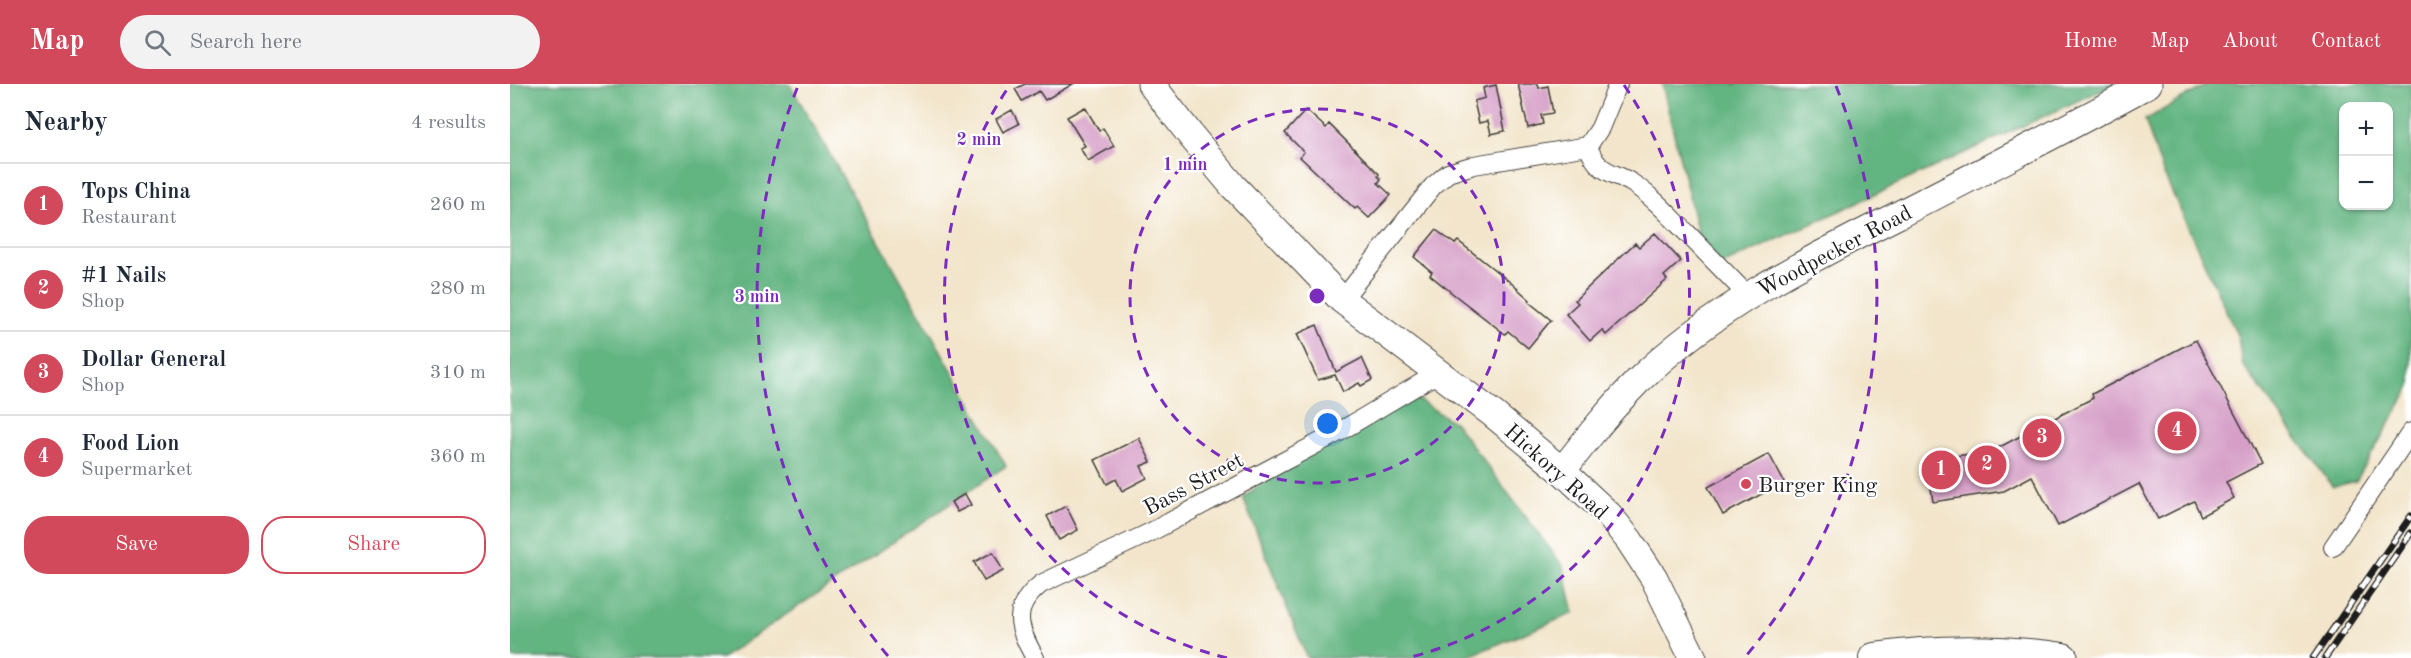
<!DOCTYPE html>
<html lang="en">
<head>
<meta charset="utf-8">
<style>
	body { margin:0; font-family:"Old Standard TT",serif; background:#f2f2f3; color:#1f2937 }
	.controls { position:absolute; right:18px; top:18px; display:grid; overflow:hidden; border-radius:12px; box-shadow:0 2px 4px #0004 }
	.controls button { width:54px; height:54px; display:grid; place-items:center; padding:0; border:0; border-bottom:2px solid #e0e1e3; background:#fff; color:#1f2937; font:30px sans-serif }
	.you { position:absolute; left:818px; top:340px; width:21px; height:21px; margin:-15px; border:4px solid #fff; border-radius:50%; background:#1a73e8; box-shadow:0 0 0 9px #1a73e833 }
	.badge { display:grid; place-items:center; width:39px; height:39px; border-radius:50%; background:#d1495b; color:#fff; font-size:20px; font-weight:700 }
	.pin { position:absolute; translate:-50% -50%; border:3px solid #fff; box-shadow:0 2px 6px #0006 }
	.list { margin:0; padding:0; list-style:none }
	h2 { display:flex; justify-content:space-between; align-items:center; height:78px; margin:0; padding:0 24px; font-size:26px }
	h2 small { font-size:20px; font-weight:400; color:#747a83 }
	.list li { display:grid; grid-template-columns:39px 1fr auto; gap:18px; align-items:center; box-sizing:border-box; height:84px; padding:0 24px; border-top:2px solid #e0e1e3 }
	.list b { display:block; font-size:22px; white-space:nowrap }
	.list p { margin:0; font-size:20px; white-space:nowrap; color:#747a83 }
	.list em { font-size:20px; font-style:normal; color:#747a83 }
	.actions { display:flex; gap:12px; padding:18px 24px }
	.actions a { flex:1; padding:14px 0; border:2px solid #d1495b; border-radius:24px; text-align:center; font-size:21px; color:#d1495b }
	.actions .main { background:#d1495b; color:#fff }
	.icon { flex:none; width:33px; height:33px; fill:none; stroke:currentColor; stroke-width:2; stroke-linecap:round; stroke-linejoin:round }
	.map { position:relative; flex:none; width:1901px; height:574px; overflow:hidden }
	header { display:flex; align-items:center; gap:36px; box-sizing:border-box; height:84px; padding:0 30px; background:#d1495b; color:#fff }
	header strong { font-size:28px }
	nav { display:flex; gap:33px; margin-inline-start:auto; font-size:21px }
	.search { width:420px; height:54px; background:#f2f2f3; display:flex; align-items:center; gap:15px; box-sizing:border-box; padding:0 21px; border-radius:33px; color:#747a83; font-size:22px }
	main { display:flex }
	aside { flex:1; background:#fff }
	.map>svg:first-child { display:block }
	.forest { fill:#62b481; stroke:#3f684e; stroke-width:1.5; fill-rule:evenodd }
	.building { fill:#d69fc7 }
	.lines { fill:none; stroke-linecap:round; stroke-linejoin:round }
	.street-casing { stroke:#3c3a36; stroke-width:20 }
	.secondary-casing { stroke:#3c3a36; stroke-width:29 }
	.primary-casing { stroke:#3c3a36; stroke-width:32 }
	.street { stroke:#fff; stroke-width:18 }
	.secondary { stroke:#fff; stroke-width:27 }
	.primary { stroke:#fff; stroke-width:30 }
	.rail-casing { stroke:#1c1c1c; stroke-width:7 }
	.rail { stroke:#fff; stroke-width:4.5; stroke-dasharray:14; stroke-linecap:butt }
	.ring { fill:none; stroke:#7b2cbf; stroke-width:3; stroke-dasharray:10 8 }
	.poi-dot { fill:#d1495b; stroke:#fff; stroke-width:2 }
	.labels { text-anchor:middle; stroke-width:4.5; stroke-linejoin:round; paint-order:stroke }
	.street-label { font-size:22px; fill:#1c1c1c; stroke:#fff }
	.poi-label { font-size:22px; fill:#1c1c1c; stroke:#fff; text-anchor:start }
	.centre { fill:#7b2cbf; stroke:#fff; stroke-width:3 }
	.ring-label { font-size:18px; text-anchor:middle; font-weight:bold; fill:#7b2cbf; stroke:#fff; stroke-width:4.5; stroke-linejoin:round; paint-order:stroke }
</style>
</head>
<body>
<header>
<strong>Map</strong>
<div class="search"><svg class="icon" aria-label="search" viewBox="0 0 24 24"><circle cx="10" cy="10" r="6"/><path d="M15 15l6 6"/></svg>Search here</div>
<nav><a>Home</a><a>Map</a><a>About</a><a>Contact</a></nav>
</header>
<main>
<aside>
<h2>Nearby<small>4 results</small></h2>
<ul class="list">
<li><span class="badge">1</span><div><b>Tops China</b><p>Restaurant</p></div><em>260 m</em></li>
<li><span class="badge">2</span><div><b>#1 Nails</b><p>Shop</p></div><em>280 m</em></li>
<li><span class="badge">3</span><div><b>Dollar General</b><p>Shop</p></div><em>310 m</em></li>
<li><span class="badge">4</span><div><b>Food Lion</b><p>Supermarket</p></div><em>360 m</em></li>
</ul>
<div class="actions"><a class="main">Save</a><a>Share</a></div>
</aside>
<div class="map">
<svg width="1901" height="574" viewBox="0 0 1901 574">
	<rect width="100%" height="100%" fill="#fff"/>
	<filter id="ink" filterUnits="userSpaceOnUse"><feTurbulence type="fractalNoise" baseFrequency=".0167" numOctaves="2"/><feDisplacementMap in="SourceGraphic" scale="12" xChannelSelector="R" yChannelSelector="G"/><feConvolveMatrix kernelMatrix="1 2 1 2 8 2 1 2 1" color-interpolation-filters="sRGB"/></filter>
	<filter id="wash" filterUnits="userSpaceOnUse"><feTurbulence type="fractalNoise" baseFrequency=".008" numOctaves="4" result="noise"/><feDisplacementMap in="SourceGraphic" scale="24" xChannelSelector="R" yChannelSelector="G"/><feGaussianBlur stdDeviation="1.35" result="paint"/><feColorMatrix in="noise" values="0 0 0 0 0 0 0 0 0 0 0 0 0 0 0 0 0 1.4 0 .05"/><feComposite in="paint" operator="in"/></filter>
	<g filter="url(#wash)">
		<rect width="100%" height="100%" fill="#f2e5cb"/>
		<path class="forest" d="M 0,0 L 280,0 L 496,382 L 212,574 L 0,574 Z
			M 1152,0 L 1604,0 L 1197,188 Z
			M 1698,0 L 1901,0 L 1901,302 L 1846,397 L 1823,403 L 1732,280 L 1728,253 L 1652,86 L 1635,36 ZM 1834,22 L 1878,22 L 1878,122 L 1834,122 Z
			M 907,315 L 945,339 L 1053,482 L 1064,529 L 954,574 L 797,574 L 733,414 L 821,343 Z"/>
		<g id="blocks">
			<path class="building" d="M 515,0 L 563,0 L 535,16 L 529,7 L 512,17 L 505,5 Z
				M 1008,0 L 1028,0 L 1029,4 L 1038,2 L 1043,29 L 1031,31 L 1033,40 L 1018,44 Z
				M 986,1 L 995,47 L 981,50 L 978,37 L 969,39 L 964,17 L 975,14 L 973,4 Z
				M 575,23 L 589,47 L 593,44 L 604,62 L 578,77 L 570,64 L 575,62 L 557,33 Z
				M 502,26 L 509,40 L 493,48 L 486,35 Z
				M 796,26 L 816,44 L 819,40 L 869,90 L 868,92 L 871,95 L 868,99 L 881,111 L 859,134 L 847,123 L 845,125 L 790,73 L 794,68 L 775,49 Z
				M 926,146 L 945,160 L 948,157 L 1000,198 L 1020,216 L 1019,218 L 1041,236 L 1018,264 L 998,247 L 995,250 L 942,209 L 920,191 L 922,188 L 904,173 Z
				M 1145,149 L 1171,177 L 1154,192 L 1157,196 L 1096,251 L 1092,246 L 1080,257 L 1056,230 L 1068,219 L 1065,216 L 1125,159 L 1129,163 Z
				M 807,241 L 826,288 L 852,274 L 862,296 L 851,302 L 849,299 L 833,308 L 825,291 L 808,296 L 787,250 Z
				M 1686,256 L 1751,380 L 1716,398 L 1724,414 L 1691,432 L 1684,417 L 1648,435 L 1629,400 L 1548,442 L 1522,392 L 1494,407 L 1423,418 L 1417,376 L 1482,367 L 1583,314 L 1582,310 Z
				M 629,354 L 641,378 L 631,382 L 637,394 L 612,407 L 606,395 L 597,400 L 585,376 Z
				M 1259,370 L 1274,398 L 1213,431 L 1198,403 Z
				M 455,410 L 461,421 L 447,428 L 441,418 Z
				M 556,422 L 568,446 L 549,456 L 537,432 Z
				M 483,468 L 493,487 L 474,497 L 464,478 Z"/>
		</g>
	</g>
	<g filter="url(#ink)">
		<use href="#blocks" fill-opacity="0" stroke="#3c3a36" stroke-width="1.5"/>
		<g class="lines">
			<g class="street-casing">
				<path id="street" d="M 1078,62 L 1090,44 L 1108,0
					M 832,216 L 923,102 L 938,89 L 964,81 L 1078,62 C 1088,90 1100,86 1122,99 C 1143,113 1159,131 1177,149 C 1197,170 1218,191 1238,212
					M 1823,463 L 1901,348
					M 525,574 C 508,543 500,525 531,500 L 639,449 L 829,348 L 928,289"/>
			</g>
			<g class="secondary-casing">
				<path id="secondary" d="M 641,0 L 682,53 L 723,102 L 832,216 L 983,330 L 1052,387 L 1098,430 L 1119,456 L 1144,494 L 1183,574
					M 1052,387 C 1076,356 1100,325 1128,297 C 1203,224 1296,177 1388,131 C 1471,88 1555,46 1638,0"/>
			</g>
			<g class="primary-casing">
				<path id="primary" d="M 1364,574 C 1426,565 1491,565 1553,574"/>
			</g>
			<use href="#street" class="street"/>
			<use href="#secondary" class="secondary"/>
			<use href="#primary" class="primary"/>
			<g class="rail-casing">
				<path id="rail" d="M 1803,574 L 1901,432
					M 1815,574 L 1901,449"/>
			</g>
			<use href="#rail" class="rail"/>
		</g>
	</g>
	<g class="ring">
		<circle cx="807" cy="212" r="187"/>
		<path d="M717 574A373 373 0 0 1 500 1M1114 1A373 373 0 0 1 897 574"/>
		<path d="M378 572A560 560 0 0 1 288 2M1326 2A560 560 0 0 1 1236 572"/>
	</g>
	<circle class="poi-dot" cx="1236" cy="400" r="6"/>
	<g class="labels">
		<g class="street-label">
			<text transform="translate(1324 166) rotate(-28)" y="8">Woodpecker Road</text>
			<text transform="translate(1047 387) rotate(42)" y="8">Hickory Road</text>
			<text transform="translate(683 399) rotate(-28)" y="8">Bass Street</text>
		</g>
		<g class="poi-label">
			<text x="1248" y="408">Burger King</text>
		</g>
	</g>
	<circle cx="807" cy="212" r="9" class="centre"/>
	<g class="ring-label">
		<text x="469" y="61">2 min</text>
		<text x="675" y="86">1 min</text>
		<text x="247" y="218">3 min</text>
	</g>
</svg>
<div class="controls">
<button>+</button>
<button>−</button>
</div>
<div class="you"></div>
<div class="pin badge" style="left:1431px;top:386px">1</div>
<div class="pin badge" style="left:1477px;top:381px">2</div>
<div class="pin badge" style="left:1532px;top:354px">3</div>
<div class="pin badge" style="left:1667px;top:347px">4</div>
</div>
</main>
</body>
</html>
